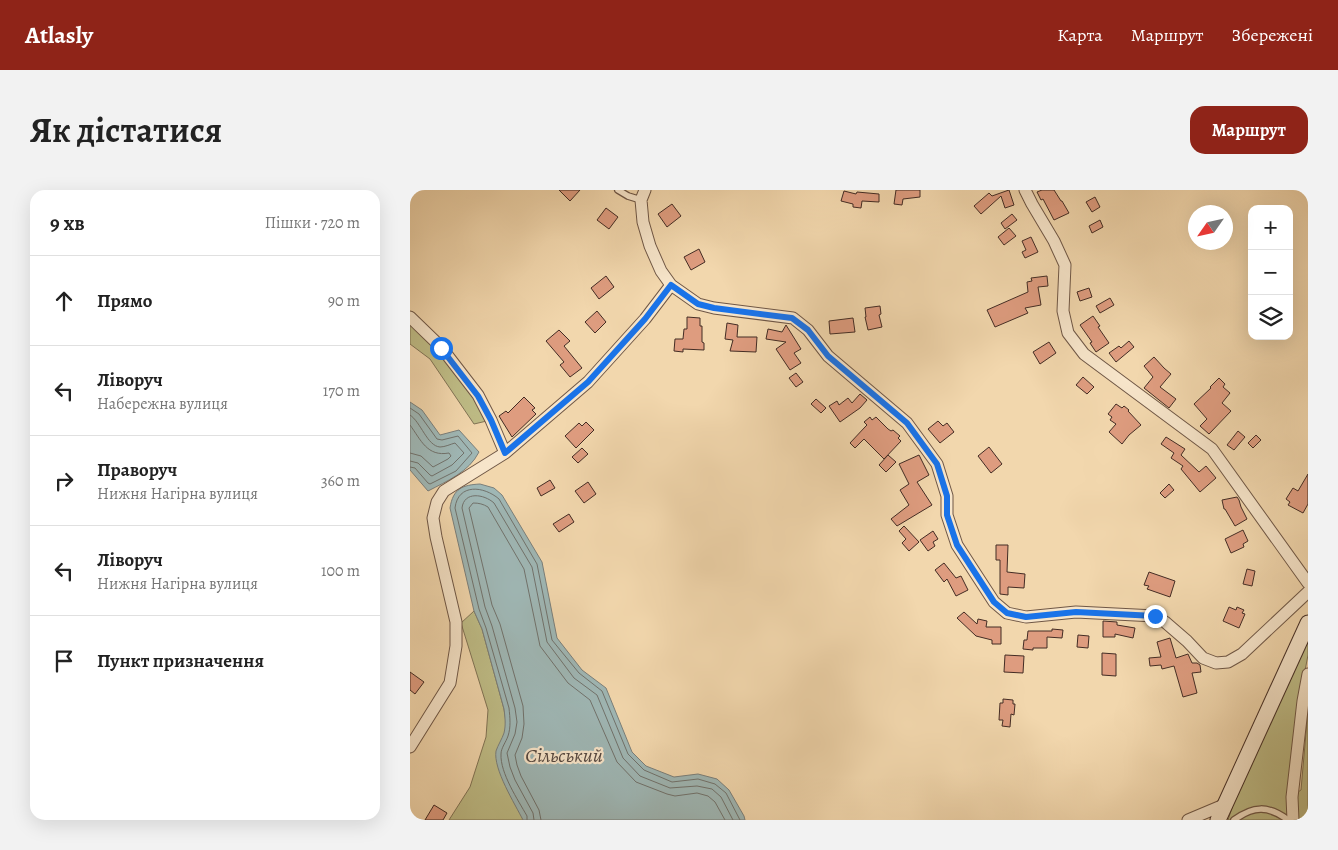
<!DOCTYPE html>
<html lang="uk">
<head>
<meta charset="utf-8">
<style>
	body { margin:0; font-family:Alegreya,serif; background:#f2f2f2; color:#222 }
	.controls { position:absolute; right:15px; top:15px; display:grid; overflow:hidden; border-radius:10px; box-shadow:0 5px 20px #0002 }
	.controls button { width:45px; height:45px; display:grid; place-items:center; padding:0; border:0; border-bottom:1px solid #e0e0e0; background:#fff; color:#222; font:25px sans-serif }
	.compass { position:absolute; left:778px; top:15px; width:45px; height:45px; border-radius:50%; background:#fff; box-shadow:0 5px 20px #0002; rotate:236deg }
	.stop { position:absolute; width:15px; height:15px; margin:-11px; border:4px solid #1a73e8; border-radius:50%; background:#fff }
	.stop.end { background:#1a73e8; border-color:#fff; box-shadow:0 1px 5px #0008 }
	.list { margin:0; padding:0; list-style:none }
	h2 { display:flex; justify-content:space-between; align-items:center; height:65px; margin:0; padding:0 20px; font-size:21px }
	h2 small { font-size:16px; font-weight:400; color:#767676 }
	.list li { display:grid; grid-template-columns:32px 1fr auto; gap:15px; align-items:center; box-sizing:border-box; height:90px; padding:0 20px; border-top:1px solid #e0e0e0 }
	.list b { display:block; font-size:19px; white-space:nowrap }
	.list p { margin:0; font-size:16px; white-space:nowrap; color:#767676 }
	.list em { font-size:16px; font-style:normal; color:#767676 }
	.icon { flex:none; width:28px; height:28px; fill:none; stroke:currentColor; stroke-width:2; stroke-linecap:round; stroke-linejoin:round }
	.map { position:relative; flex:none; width:898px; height:630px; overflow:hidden; border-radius:15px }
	header { display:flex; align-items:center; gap:30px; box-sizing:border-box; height:70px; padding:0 25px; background:#8f2418; color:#fff }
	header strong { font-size:24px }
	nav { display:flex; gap:28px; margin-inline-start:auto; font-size:18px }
	.intro { display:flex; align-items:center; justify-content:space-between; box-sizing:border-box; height:120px; padding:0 30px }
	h1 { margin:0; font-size:35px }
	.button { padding:12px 22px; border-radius:15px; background:#8f2418; color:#fff; font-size:18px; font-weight:700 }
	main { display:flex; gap:30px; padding:0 30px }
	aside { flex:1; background:#fff; border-radius:15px; box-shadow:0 5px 20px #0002 }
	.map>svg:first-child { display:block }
	.green { fill:#bfbd87; stroke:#817456 }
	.water { fill:#9fb7b5; stroke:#7a7f7b }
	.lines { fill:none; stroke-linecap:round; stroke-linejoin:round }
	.shore { stroke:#71726c; stroke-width:1 }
	.building { fill:#de9c7f; stroke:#432c24 }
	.lane-casing { stroke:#6f5746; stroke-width:8 }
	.street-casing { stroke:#6f5746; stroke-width:13 }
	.secondary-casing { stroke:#432c24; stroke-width:17 }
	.lane { stroke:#f7e5ca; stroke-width:5.5 }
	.street { stroke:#f7e5ca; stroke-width:11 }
	.secondary { stroke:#f7e5ca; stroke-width:15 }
	.route { stroke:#1a73e8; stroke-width:6 }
	.labels { text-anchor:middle; stroke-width:4.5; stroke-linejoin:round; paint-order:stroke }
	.water-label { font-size:20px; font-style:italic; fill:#554841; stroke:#f7e5ca }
</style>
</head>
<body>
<header>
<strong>Atlasly</strong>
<nav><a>Карта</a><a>Маршрут</a><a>Збережені</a></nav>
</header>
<div class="intro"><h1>Як дістатися</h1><a class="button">Маршрут</a></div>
<main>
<aside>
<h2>9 хв<small>Пішки · 720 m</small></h2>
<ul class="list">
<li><svg class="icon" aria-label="ahead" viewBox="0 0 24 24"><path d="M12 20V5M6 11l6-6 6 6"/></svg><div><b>Прямо</b></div><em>90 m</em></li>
<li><svg class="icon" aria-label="left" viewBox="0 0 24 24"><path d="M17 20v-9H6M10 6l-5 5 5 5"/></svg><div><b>Ліворуч</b><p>Набережна вулиця</p></div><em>170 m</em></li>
<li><svg class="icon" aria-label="right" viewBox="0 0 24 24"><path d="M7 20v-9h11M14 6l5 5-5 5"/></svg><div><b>Праворуч</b><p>Нижня Нагірна вулиця</p></div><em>360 m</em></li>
<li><svg class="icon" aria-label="left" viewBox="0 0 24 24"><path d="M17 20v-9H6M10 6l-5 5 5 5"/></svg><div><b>Ліворуч</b><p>Нижня Нагірна вулиця</p></div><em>100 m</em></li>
<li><svg class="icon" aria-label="arrive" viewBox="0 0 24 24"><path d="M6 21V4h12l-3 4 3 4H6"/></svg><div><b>Пункт призначення</b></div></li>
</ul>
</aside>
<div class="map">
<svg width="898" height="630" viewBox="0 0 898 630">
	<rect width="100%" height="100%" fill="#f2d7ad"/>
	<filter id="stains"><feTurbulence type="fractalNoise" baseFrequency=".004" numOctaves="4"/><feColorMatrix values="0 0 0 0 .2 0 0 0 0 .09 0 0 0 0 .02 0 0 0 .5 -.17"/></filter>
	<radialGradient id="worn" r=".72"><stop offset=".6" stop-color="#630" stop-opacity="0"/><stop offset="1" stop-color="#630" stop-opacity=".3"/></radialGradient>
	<path class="green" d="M 0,127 L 17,143 L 81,230 L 64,234 L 20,169 L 0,154 Z
		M 64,421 L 72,439 L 94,519 L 96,532 L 130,630 L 39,630 L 60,597 L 76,547 L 78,520 L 51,433 Z
		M 896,454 L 898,454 L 898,465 L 889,512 L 882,606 L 891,600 L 898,520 L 898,630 L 818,630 L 823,615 Z"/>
	<path class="water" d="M 0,212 L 12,220 L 30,245 L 49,240 L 69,262 C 59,282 37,291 18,301 L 0,280 Z
		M 70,294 L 84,298 L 92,305 L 132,372 L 147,448 L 172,480 L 196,498 L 222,562 L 236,576 L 264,587 L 288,584 L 307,589 L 319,600 L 334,626 L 335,630 L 113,630 C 105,614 83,579 86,561 C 88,555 92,549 94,543 C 96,535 95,527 94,519 L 72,439 L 64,421 L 40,318 C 43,298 53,295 70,294 Z"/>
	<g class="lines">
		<path class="shore" d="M 0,218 L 9,224 L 27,249 L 32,250 L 48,246 L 62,263 L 46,281 L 20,294 L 18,293 L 5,278 L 0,277
			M 0,225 C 11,232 17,256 30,257 C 35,257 41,254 45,253 L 54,263 L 42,275 L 22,286 L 20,285 L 8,273 L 0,271
			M 0,235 C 11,250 17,267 39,263 L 41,266 L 38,269 L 23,277 L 11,266 L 0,263
			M 117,630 L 117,626 C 108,610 90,583 91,564 C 91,558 96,552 98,546 C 101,537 100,528 99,518 L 76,438 L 69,419 L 45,318 C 48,293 74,296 89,309 L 127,374 L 142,450 L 169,483 L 192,501 L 218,564 L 234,580 L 262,592 L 288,589 L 305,594 L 316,603 L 330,630
			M 124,630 L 123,623 L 105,590 L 100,577 L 97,563 L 105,544 L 107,532 L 105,518 L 82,436 L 75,417 L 52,318 C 54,301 74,304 84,313 L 122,377 L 137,452 L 164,488 L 187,505 L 213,568 L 230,586 L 260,598 L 287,596 L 302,599 L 311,607 L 323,630
			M 131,630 L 129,620 L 111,586 L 107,575 L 105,565 L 112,548 L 114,534 L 113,516 L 90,434 L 82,415 L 59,318 L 63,313 C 69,313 73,314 78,317 L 114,379 L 130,456 L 158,493 L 180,510 L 207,572 L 226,592 L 257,604 L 265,606 L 287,603 L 298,606 L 305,612 L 315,630"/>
	</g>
	<path class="building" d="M 149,0 L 170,0 L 160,11 Z
		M 486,0 L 510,0 L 510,7 L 493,9 L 492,15 L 484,14 Z
		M 599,0 L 604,15 L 595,18 L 591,6 L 571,24 L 564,16 L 579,3 L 582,6 Z
		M 632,0 L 644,0 L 651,11 L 652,11 L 659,23 L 644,30 L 633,9 L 631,10 L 627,2 Z
		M 434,1 L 446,4 L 447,2 L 469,4 L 469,12 L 452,11 L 451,18 L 443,17 L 443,14 L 431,11 Z
		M 685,7 L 690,17 L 682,22 L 676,12 Z
		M 262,14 L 271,26 L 257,37 L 248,24 Z
		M 196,18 L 208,27 L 199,39 L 187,30 Z
		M 602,24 L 607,30 L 595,39 L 591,33 Z
		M 690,30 L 693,37 L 682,43 L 679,36 Z
		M 599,38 L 606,46 L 594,55 L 588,47 Z
		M 621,47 L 628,62 L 615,68 L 612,62 L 616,60 L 612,51 Z
		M 289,59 L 295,72 L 281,80 L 274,67 Z
		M 196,86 L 204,97 L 189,109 L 181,98 Z
		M 637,86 L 638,96 L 628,97 L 631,115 L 615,118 L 618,123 L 585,137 L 577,120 L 618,102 L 617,92 L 622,91 L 621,88 Z
		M 679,98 L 682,107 L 670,111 L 667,102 Z
		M 700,108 L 704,115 L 690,123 L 686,116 Z
		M 470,116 L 471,124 L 469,125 L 472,137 L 458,140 L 455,127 L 456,127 L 455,118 Z
		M 187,121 L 196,132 L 185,143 L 175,132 Z
		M 683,126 L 690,136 L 688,137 L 699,153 L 686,162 L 680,153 L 682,152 L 670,135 Z
		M 277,127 L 290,128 L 290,136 L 292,136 L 292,152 L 294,153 L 294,160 L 273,159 L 273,162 L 264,161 L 265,149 L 273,149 L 274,139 L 277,139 Z
		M 443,128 L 445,142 L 420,144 L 419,131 Z
		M 317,133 L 328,135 L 327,147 L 347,147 L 346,162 L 320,161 L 323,150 L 315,149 Z
		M 376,135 L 391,159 L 384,163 L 391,173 L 380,180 L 366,159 L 376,152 L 356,149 L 358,139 L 372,142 Z
		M 149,140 L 160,151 L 154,156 L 172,178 L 160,187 L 150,175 L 154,172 L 136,151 Z
		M 719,151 L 724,157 L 706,172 L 699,163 L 709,156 L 711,158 Z
		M 639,152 L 646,163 L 630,174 L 623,162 Z
		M 744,167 L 754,178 L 761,184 L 750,197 L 766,209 L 759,218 L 734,198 L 743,187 L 734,176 Z
		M 386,183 L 393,192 L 386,197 L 379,188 Z
		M 673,187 L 684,197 L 677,204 L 666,195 Z
		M 809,188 L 815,194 L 813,197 L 820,203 L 812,213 L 821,221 L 799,244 L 790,236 L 797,229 L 784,214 L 801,198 L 800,197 Z
		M 450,204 L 457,210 L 450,218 L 430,232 L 419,216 L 427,211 L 429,215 L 438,208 L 442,213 Z
		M 114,207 L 125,218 L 122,220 L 126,224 L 102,247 L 89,226 L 96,221 L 98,223 Z
		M 406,209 L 416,218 L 411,223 L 401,214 Z
		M 706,214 L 712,218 L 714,216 L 719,220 L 718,221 L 731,235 L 719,245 L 712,254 L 699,242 L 706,234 L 700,230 L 702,227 L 698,224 Z
		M 460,227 L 462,230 L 466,227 L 478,239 L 481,241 L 483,240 L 490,246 L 488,248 L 491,251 L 474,269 L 454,249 L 445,258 L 440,253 L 455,237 L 457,235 L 454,232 Z
		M 528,231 L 533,236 L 537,233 L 544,242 L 530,253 L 518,239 Z
		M 176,232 L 184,240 L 166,258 L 155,246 L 169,233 L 172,236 Z
		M 828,241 L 835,247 L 824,260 L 817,255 Z
		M 846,245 L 851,250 L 843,258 L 838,253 Z
		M 756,247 L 775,259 L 771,265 L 789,282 L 796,276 L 806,288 L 790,302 L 771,279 L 773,276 L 761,268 L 764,263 L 751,254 Z
		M 579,257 L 592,274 L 581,283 L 568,266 Z
		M 172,258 L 178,264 L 168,273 L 162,267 Z
		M 478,265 L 486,272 L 476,282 L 469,275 Z
		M 509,265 L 519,285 L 507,292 L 522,315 L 487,336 L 481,329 L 499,315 L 490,300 L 499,294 L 489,274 Z
		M 898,284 L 898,314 L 893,323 L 878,315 L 880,312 L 876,309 L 883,298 L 888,301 Z
		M 140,290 L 145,298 L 131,306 L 127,298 Z
		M 178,292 L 186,304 L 174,313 L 165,301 Z
		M 759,294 L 764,300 L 755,308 L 750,303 Z
		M 827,307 L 829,310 L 831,317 L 837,329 L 825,336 L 815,319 L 814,319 L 812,310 Z
		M 159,324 L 164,332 L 149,342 L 143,334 Z
		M 494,336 L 509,352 L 499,361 L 492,353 L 496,349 L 489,341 Z
		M 833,340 L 838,351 L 833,354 L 834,357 L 821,363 L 815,349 Z
		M 523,341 L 528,349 L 523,352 L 525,356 L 518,361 L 510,350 Z
		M 586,355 L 598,355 L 597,382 L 615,384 L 614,398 L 598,397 L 598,405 L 590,404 L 590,370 L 586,370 Z
		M 534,373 L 546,388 L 551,386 L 558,400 L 546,406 L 537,389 L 534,392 L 525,380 Z
		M 837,379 L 845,381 L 842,396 L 833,394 Z
		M 739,382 L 765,391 L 760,407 L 737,399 L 739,396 L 734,395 Z
		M 819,417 L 826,420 L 827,417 L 834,420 L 832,423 L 835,424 L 829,438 L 813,431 Z
		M 554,422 L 567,434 L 568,429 L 577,431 L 576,437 L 591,437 L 591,454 L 582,454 L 582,450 L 566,446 L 547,428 Z
		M 693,431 L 707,432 L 707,435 L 725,438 L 723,448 L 705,444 L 705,447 L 693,447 Z
		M 642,439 L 653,440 L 652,448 L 637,447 L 637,458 L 623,458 L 623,460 L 613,459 L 614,450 L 617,450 L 618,441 L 642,441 Z
		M 668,445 L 679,446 L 678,458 L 667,457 Z
		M 760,448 L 766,468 L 778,464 L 782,473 L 787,473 L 790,475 L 791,482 L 782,483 L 787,503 L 773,507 L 764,476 L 752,479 L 751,475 L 740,476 L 739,468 L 751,467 L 747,452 Z
		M 692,463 L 706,464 L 706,486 L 692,485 Z
		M 595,465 L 614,466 L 613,483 L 594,482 Z
		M 0,482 L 14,492 L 5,504 L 0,500 Z
		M 593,509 L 603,510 L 603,514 L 605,514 L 604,525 L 601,524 L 600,537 L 592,536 L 593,530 L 589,530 L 590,513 L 593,513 Z
		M 24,615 L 37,623 L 33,630 L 15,630 Z"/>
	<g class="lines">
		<g class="lane-casing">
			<path id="lane" d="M 208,0 L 218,6 L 231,10
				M 824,630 C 843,616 858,615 878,630"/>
		</g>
		<g class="street-casing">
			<path id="street" d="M 235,0 L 231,10 L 233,32 L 240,56 L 251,81 L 261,95 L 288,114 L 304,118 L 383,128 L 398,140 L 418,166 L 497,233 L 527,274 L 537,306 L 537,325 L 547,355 L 584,412 L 597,423 L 616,427 L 666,422 L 745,426 L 755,432 L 777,451 L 793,468 L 806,473 L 818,472 L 832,464 L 898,402
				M 615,0 L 622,14 L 644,51 L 655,75 L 653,121 L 658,143 L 674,164 L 802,259 L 898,393
				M 0,127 L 31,157 L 68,205 L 81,230 L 95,263
				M 0,557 L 40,493 L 46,456 L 46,432 L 26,347 L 23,328 L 27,312 L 34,301 L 95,263 L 178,192 L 235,129 L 261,95
				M 778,630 L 816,614
				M 883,630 L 882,607 L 893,511 L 898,484"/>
		</g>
		<g class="secondary-casing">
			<path id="secondary" d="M 808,630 L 898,433"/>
		</g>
		<use href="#lane" class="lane"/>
		<use href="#street" class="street"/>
		<use href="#secondary" class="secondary"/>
	</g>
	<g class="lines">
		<path class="route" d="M 31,158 L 68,206 L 81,230 L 95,263 L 178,192 L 235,129 L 261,95 L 288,114 L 304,118 L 382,128 L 398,140 L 418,166 L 497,233 L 527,274 L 537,306 L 537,325 L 547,355 L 584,412 L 597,423 L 616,427 L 666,422 L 745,426"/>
	</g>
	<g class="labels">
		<g class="water-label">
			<text x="154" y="572">Сільський</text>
		</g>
	</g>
	<rect width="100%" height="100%" filter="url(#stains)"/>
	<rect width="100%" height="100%" fill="url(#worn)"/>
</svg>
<div class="controls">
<button>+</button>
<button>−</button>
<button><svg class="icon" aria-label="layers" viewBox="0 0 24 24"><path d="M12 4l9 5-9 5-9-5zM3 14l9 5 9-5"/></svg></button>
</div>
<svg class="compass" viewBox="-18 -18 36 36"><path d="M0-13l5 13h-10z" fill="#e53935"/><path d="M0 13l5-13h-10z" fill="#767676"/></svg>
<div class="stop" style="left:31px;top:158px"></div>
<div class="stop end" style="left:745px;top:426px"></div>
</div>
</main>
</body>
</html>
